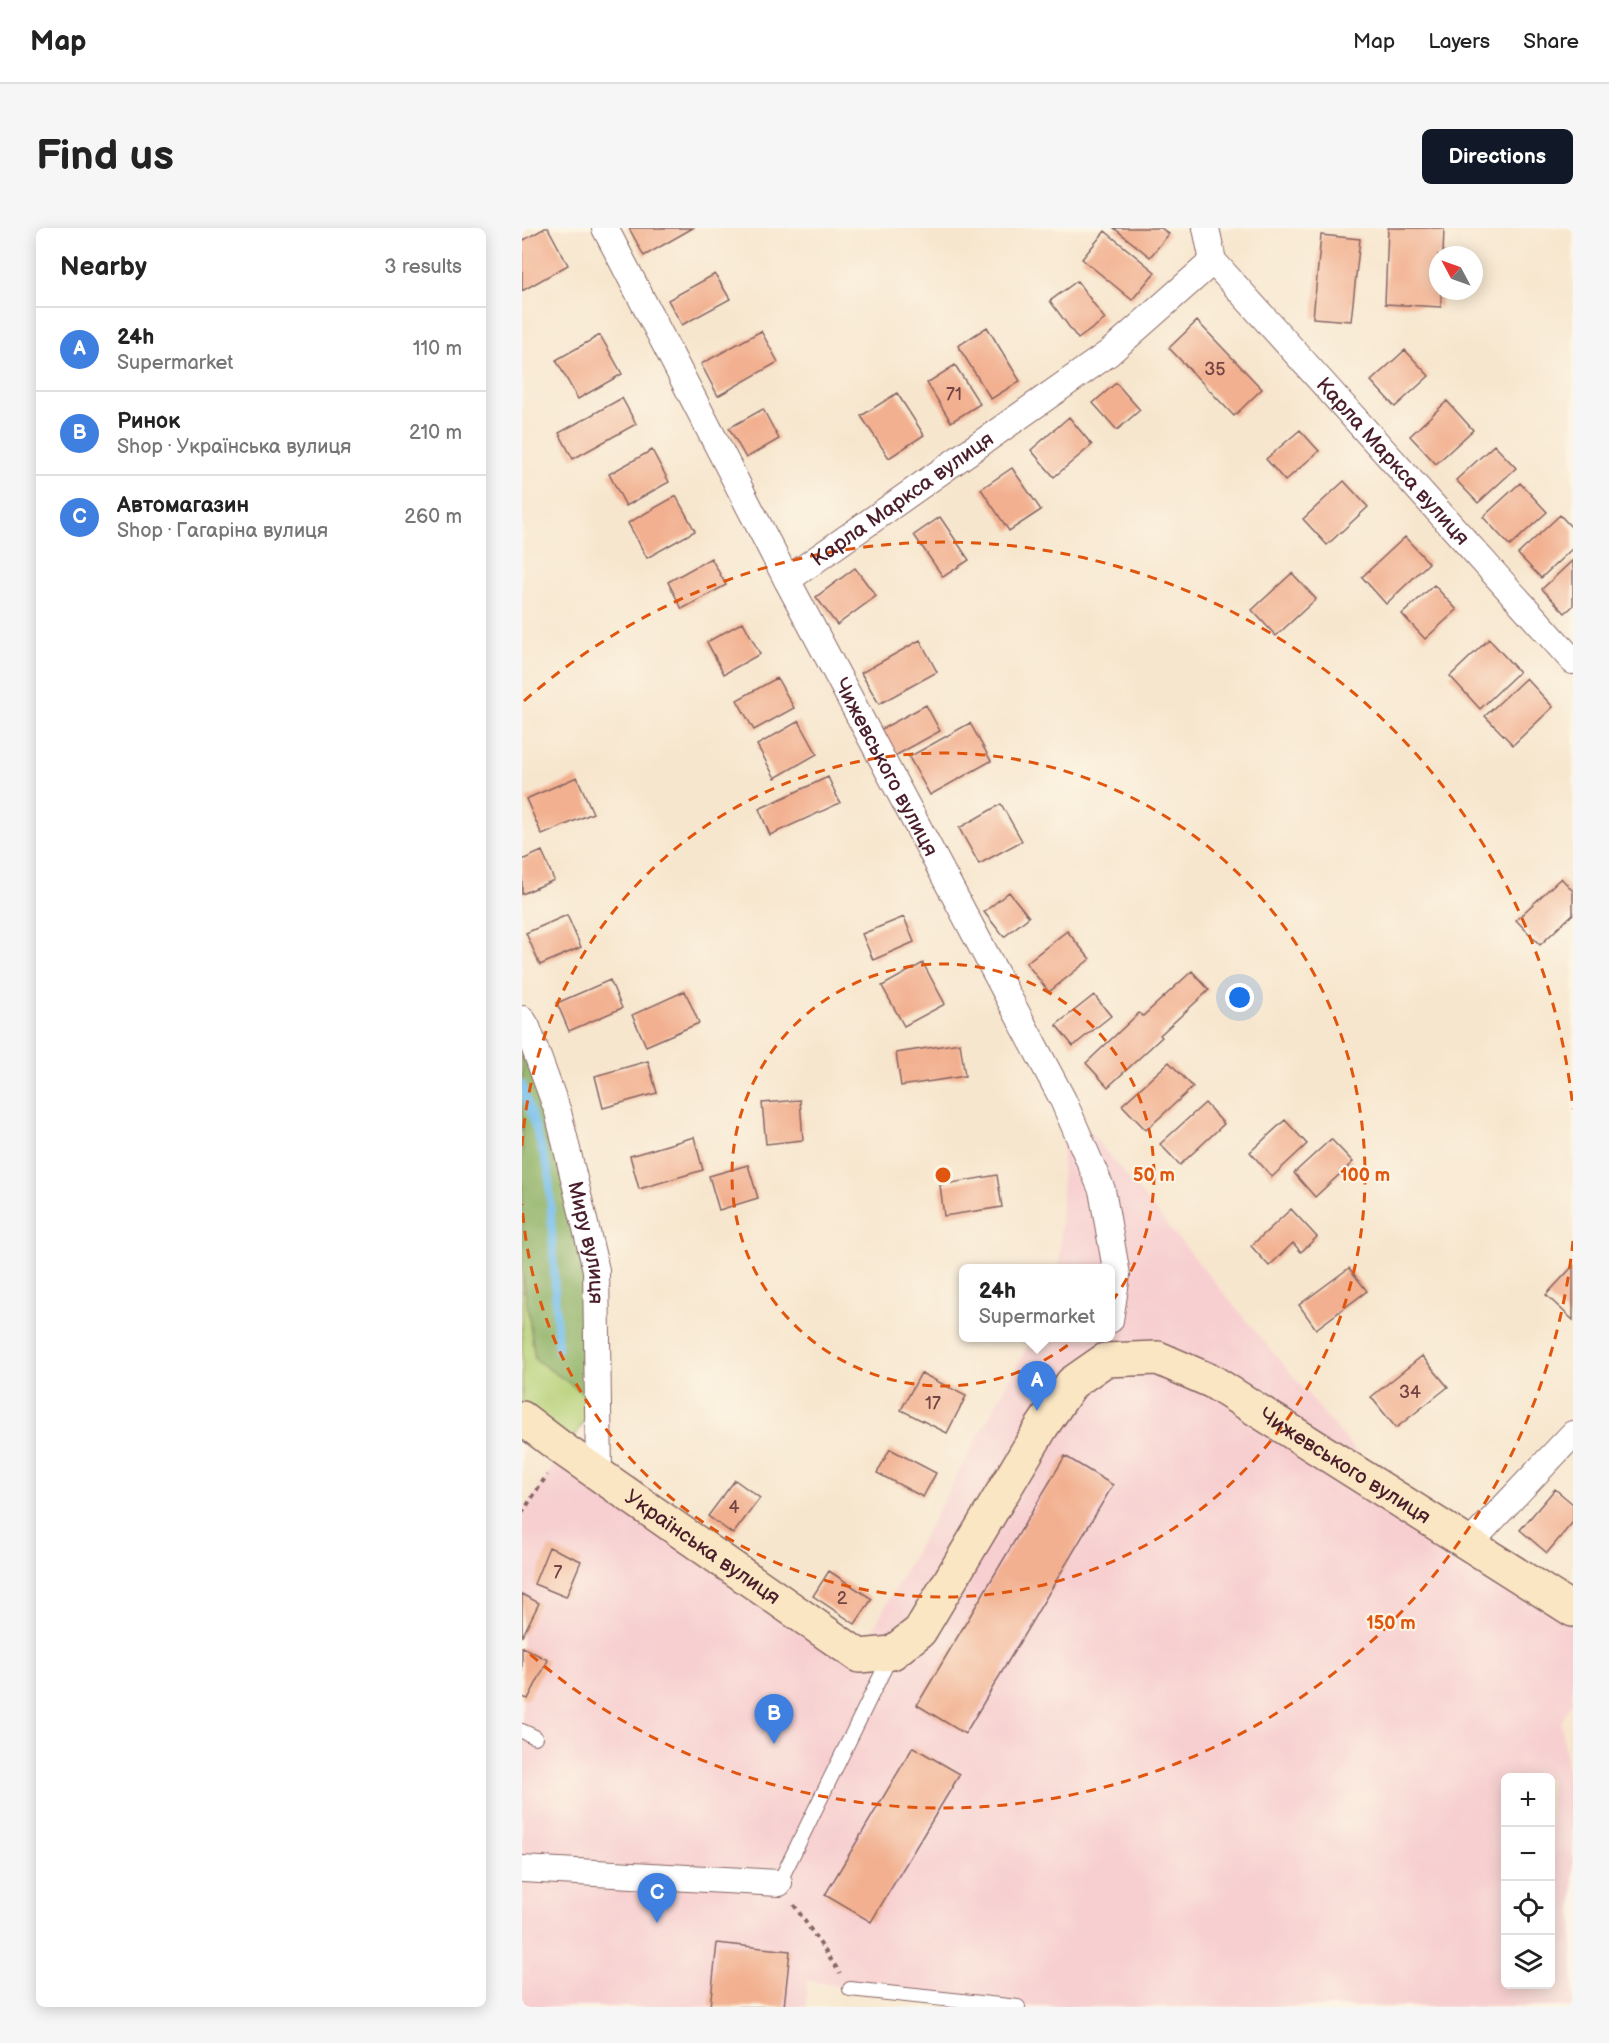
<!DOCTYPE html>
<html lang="en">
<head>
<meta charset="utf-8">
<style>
	body { margin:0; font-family:"Balsamiq Sans",sans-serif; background:#f6f6f6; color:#222 }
	.controls { position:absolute; right:18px; bottom:18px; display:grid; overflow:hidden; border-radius:9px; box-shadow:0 3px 15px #0003 }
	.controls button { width:54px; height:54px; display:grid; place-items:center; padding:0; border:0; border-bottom:2px solid #e0e0e0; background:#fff; color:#222; font:30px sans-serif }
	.compass { position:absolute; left:907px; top:18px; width:54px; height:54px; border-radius:50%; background:#fff; box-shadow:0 3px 15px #0003; rotate:311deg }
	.you { position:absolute; left:718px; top:770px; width:21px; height:21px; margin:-15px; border:4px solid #fff; border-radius:50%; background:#1a73e8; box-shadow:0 0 0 9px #1a73e833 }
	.badge { display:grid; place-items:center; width:39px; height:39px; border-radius:50%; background:#111827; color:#fff; font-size:20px; font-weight:700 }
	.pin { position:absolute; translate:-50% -50px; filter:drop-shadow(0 2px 3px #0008) }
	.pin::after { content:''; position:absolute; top:32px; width:21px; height:18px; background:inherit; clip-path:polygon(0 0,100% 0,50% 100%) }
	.popup { position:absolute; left:437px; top:1036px; width:156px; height:78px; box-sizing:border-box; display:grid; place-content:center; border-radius:9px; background:#fff; filter:drop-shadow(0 2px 4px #0005); font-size:20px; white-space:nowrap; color:#767676 }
	.popup b { font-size:22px; color:#222 }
	.popup::after { content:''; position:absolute; left:50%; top:100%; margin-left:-12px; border:12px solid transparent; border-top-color:#fff }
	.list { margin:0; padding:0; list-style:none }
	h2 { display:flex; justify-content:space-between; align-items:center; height:78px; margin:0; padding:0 24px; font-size:26px }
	h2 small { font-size:20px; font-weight:400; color:#767676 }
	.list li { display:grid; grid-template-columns:39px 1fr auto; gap:18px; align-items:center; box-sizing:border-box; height:84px; padding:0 24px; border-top:2px solid #e0e0e0 }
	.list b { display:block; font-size:22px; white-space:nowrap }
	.list p { margin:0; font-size:20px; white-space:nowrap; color:#767676 }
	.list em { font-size:20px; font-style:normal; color:#767676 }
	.icon { flex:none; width:33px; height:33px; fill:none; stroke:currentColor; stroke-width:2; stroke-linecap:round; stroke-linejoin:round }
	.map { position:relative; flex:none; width:1051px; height:1779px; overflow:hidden; border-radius:9px }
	header { display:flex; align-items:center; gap:36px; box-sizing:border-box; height:84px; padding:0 30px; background:#fff; border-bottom:2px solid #e0e0e0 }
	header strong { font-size:28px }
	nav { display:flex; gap:33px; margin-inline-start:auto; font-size:21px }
	.intro { display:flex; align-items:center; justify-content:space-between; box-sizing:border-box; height:144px; padding:0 36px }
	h1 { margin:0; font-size:42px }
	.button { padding:15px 27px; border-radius:9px; background:#111827; color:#fff; font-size:21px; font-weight:700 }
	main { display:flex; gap:36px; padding:0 36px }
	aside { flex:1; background:#fff; border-radius:9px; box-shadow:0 3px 15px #0003 }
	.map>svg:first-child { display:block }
	.built { fill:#f7cfd0; fill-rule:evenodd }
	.green { fill:#b5d076; stroke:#807850; stroke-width:1.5 }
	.forest { fill:#90b267; stroke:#6d6849; stroke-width:1.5 }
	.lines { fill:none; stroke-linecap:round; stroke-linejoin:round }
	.stream { stroke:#73beec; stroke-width:8 }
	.building { fill:#f2b090 }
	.lane-casing { stroke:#876564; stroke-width:16 }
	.street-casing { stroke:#876564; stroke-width:28 }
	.secondary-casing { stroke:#876564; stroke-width:36 }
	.path { stroke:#876564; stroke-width:4; stroke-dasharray:4.5 4.5; stroke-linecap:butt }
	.lane { stroke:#fff; stroke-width:14 }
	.street { stroke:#fff; stroke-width:26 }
	.secondary { stroke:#fbe6c4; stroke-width:33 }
	.ring { fill:none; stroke:#e0560e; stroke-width:3; stroke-dasharray:10 8 }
	.labels { text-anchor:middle; stroke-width:4.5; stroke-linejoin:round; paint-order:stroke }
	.number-label { font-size:18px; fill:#744344 }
	.street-label { font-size:21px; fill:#4a1f2b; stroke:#fcf5e5 }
	.centre { fill:#e0560e; stroke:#fcf5e5; stroke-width:3 }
	.ring-label { font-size:18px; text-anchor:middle; font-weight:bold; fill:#e0560e; stroke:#fcf5e5; stroke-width:4.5; stroke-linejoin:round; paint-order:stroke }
</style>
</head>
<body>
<header>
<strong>Map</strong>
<nav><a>Map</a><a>Layers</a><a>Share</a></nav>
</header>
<div class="intro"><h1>Find us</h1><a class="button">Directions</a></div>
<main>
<aside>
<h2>Nearby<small>3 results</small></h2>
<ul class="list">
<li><span class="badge" style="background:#3f7fe0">A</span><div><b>24h</b><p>Supermarket</p></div><em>110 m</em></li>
<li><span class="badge" style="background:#3f7fe0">B</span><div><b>Ринок</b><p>Shop · Українська вулиця</p></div><em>210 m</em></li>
<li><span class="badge" style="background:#3f7fe0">C</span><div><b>Автомагазин</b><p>Shop · Гагаріна вулиця</p></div><em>260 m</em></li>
</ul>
</aside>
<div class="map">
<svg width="1051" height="1779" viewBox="0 0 1051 1779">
	<rect width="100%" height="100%" fill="#fcf5e5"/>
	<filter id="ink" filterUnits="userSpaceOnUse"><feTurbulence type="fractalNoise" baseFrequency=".0167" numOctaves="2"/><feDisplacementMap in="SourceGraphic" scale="12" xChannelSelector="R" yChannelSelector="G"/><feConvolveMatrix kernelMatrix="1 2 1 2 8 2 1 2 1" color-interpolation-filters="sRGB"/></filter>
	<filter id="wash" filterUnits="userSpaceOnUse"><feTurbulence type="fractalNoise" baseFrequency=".008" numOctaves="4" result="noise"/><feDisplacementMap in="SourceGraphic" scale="24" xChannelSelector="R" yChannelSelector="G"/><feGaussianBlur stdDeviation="1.35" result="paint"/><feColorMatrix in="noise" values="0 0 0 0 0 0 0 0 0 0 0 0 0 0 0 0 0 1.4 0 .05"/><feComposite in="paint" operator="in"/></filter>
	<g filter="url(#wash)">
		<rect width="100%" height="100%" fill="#f7e6ce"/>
		<path class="built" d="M 541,872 L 869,1266 L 1051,1382 L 1051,1472 L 1039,1494 L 1047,1556 L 1051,1558 L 1051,1779 L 496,1779 L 328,1761 L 285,1752 L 284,1779 L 0,1779 L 0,1285 L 42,1222 L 337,1427 L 510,1110 L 588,1110 L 588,1040 L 537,1040 L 540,981 ZM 984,1550 L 1028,1550 L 1028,1756 L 984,1756 Z"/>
		<path class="green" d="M 0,792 L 76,1175 L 42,1222 L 0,1190 Z"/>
		<path class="forest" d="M 0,792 L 74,1042 L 76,1175 L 13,1131 L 0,1041 Z"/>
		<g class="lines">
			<path class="stream" d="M 0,856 L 27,945 L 36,1121"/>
		</g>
		<g id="blocks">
			<path class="building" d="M 23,0 L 26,0 L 46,37 L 0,63 L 0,13 Z
				M 107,0 L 171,0 L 122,28 Z
				M 592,0 L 639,0 L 647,6 L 628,29 Z
				M 866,0 L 922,0 L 921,27 L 916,27 L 916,63 L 919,63 L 919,79 L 863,76 Z
				M 583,3 L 633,44 L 610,72 L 560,31 Z
				M 799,7 L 838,11 L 829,93 L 791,90 Z
				M 193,46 L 208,71 L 160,97 L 146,72 Z
				M 555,53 L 583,91 L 556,111 L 528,73 Z
				M 675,93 L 740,161 L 712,188 L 647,120 Z
				M 465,99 L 498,153 L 469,171 L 436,118 Z
				M 239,103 L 256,134 L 196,168 L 179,136 Z
				M 78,107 L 100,146 L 56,171 L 34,132 Z
				M 883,122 L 907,148 L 873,179 L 849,153 Z
				M 433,137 L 458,176 L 429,194 L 405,155 Z
				M 594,155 L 618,182 L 595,202 L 571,175 Z
				M 375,165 L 402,207 L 367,230 L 339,188 Z
				M 100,170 L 114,196 L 51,231 L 37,205 Z
				M 925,173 L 951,202 L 914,236 L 888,208 Z
				M 241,181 L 257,211 L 224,230 L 207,200 Z
				M 547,189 L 570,217 L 532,249 L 509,222 Z
				M 778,202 L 797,223 L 763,253 L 744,231 Z
				M 972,217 L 994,240 L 956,275 L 934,252 Z
				M 130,222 L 147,254 L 104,278 L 87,246 Z
				M 490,240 L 519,282 L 487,303 L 459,261 Z
				M 822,253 L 846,279 L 805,317 L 781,291 Z
				M 998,255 L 1025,284 L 988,318 L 961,289 Z
				M 154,268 L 173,303 L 125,330 L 106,295 Z
				M 1038,287 L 1051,301 L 1051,320 L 1019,350 L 996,326 Z
				M 418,289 L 447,332 L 421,349 L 392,307 Z
				M 883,309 L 907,335 L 864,376 L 840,349 Z
				M 189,330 L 204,357 L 160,381 L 146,354 Z
				M 1051,332 L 1051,378 L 1043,385 L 1020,361 Z
				M 333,340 L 354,368 L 315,397 L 294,369 Z
				M 770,345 L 794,371 L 754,408 L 730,382 Z
				M 912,357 L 935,382 L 903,411 L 880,386 Z
				M 221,394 L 238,426 L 202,446 L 185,414 Z
				M 967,411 L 997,444 L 958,481 L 928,448 Z
				M 398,412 L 415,444 L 357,476 L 339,445 Z
				M 255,450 L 272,480 L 232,502 L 215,472 Z
				M 1004,450 L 1031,479 L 991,517 L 963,488 Z
				M 404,477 L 418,503 L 371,529 L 356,503 Z
				M 277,493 L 295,526 L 253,550 L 235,517 Z
				M 448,495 L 469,533 L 408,567 L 387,529 Z
				M 55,549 L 71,585 L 20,607 L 4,571 Z
				M 306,549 L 318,575 L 248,607 L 237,581 Z
				M 479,576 L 500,613 L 457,636 L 437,600 Z
				M 20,623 L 32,652 L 0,666 L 0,632 Z
				M 1039,650 L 1051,663 L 1051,686 L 1018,717 L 994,692 Z
				M 487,664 L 507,689 L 482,709 L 462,684 Z
				M 45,687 L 59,719 L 18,737 L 4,705 Z
				M 382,689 L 392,714 L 351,732 L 340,706 Z
				M 545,703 L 568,731 L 527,764 L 504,735 Z
				M 401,735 L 423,776 L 382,798 L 360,758 Z
				M 670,743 L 687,762 L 638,807 L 640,809 L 586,859 L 564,835 L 617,785 L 621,788 Z
				M 88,752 L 100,780 L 47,803 L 35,775 Z
				M 163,763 L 177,795 L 124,818 L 110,787 Z
				M 572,767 L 589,788 L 551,818 L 534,797 Z
				M 438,815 L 443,848 L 379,858 L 374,825 Z
				M 126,833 L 135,865 L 81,880 L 73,848 Z
				M 647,834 L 671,859 L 624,902 L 600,877 Z
				M 278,872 L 281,912 L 244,916 L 240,875 Z
				M 683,875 L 702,896 L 658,937 L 638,916 Z
				M 763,892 L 785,916 L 750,949 L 728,924 Z
				M 172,909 L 181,942 L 117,961 L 108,928 Z
				M 809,911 L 831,934 L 793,969 L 772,945 Z
				M 226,937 L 236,970 L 197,982 L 187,948 Z
				M 475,947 L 480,979 L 422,988 L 418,957 Z
				M 769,981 L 795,1009 L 779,1024 L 771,1015 L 747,1038 L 729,1018 Z
				M 1051,1038 L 1051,1092 L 1024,1067 Z
				M 827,1040 L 845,1063 L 794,1101 L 777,1077 Z
				M 900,1128 L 926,1159 L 874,1200 L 849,1169 Z
				M 399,1145 L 444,1168 L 425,1205 L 379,1182 Z
				M 368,1221 L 414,1245 L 401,1269 L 355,1245 Z
				M 543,1228 L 591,1257 L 443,1506 L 395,1477 Z
				M 213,1252 L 238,1270 L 211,1306 L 186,1288 Z
				M 1033,1261 L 1051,1276 L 1051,1294 L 1025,1325 L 998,1302 Z
				M 27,1319 L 59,1333 L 44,1369 L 12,1356 Z
				M 307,1343 L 350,1371 L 333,1396 L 291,1368 Z
				M 0,1366 L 17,1375 L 0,1409 Z
				M 0,1419 L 26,1432 L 6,1471 L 0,1469 Z
				M 391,1519 L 438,1546 L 349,1694 L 303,1667 Z
				M 195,1715 L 268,1723 L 262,1779 L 188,1779 Z"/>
		</g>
	</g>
	<g filter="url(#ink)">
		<use href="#blocks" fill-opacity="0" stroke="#876564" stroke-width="1.5"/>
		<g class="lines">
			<g class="lane-casing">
				<path id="lane" d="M 0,1503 L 13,1509
					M 257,1655 L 370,1425
					M 328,1761 L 496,1779"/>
			</g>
			<g class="street-casing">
				<g id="street">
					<path id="s1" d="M 83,0 L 265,352 L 541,872 L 580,962 L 595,1047 L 588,1092"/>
					<path id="s2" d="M 684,0 L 691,33 L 1051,433"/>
					<path id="s3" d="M 265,352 L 587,125 L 691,33"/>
					<path id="s4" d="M 0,791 L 5,799 L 36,884 L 74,1042 L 77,1246"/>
					<path d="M 947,1316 L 1051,1206"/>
					<path d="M 0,1641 L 257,1655"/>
				</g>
			</g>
			<g class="secondary-casing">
				<g id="secondary">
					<path id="s5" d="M 0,1190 L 42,1222 L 337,1428 L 370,1425 L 398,1403 L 519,1200 L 550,1155 L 583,1132 L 636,1130 L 691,1154 L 1051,1382"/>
				</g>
			</g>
			<path class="path" d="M 0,1285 L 25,1247
				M 272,1677 L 318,1745"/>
			<use href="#lane" class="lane"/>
			<use href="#street" class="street"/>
			<use href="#secondary" class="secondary"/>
		</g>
	</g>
	<g class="ring">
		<circle cx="421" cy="947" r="211"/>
		<path d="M0 918A422 422 0 1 1 0 976"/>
		<path d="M1051 1013A633 633 0 0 1 2 1421M2 473A633 633 0 0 1 1051 881"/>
	</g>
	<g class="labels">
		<g class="number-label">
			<text x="693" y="147">35</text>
			<text x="432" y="172">71</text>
			<text x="888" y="1170">34</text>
			<text x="411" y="1181">17</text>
			<text x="212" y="1285">4</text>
			<text x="36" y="1350">7</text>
			<text x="320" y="1376">2</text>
		</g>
		<g class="street-label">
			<text dy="7" stroke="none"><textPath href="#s2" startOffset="303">Карла Маркса вулиця</textPath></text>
			<text dy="7" stroke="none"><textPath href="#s3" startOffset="141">Карла Маркса вулиця</textPath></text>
			<text dy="7" stroke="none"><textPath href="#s1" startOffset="608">Чижевського вулиця</textPath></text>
			<text dy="7" stroke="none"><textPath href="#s4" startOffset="234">Миру вулиця</textPath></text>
			<text dy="7" stroke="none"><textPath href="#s5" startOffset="1082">Чижевського вулиця</textPath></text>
			<text dy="7" stroke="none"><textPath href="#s5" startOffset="222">Українська вулиця</textPath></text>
		</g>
	</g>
	<circle cx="421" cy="947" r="9" class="centre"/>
	<g class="ring-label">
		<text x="632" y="953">50 m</text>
		<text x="843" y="953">100 m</text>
		<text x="869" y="1401">150 m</text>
	</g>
</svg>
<div class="controls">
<button>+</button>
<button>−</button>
<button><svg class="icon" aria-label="locate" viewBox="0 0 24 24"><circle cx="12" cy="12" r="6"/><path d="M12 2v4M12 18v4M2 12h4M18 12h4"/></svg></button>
<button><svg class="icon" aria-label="layers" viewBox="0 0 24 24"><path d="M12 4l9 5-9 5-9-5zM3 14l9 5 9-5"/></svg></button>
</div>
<svg class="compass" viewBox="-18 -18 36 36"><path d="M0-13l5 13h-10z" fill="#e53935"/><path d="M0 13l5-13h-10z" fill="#767676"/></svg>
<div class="you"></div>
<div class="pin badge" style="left:515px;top:1183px;background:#3f7fe0">A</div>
<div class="popup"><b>24h</b>Supermarket</div>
<div class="pin badge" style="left:252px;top:1516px;background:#3f7fe0">B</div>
<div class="pin badge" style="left:135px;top:1695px;background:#3f7fe0">C</div>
</div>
</main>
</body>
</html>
